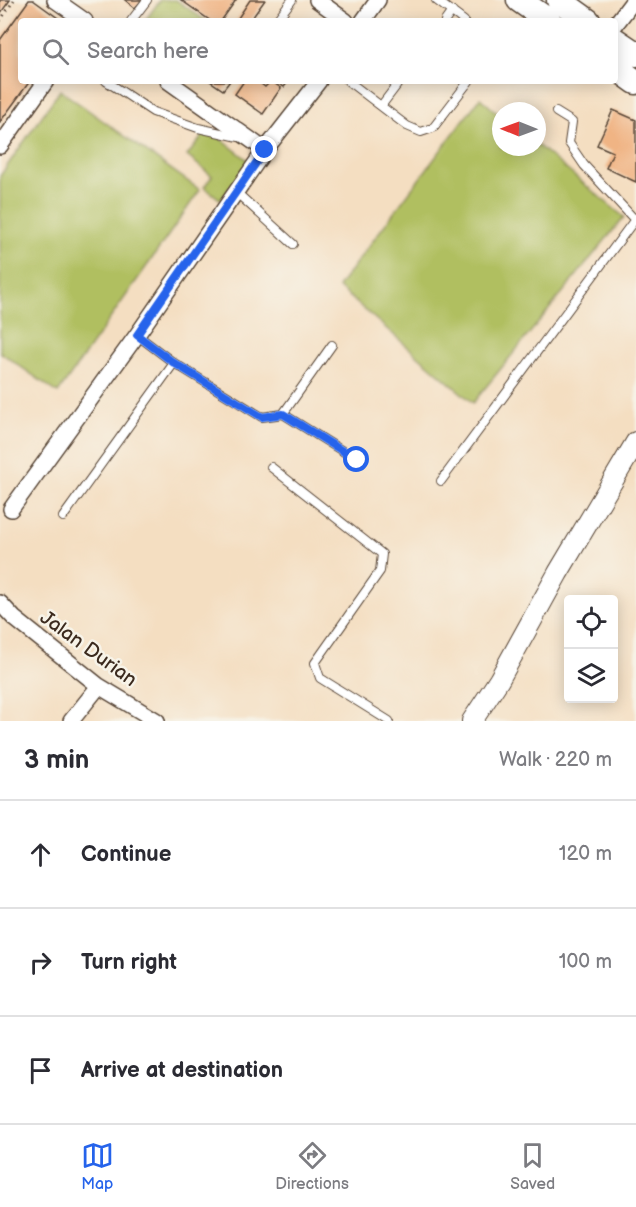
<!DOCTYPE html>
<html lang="en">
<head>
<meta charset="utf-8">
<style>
	body { margin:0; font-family:"Balsamiq Sans",sans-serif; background:#f7f7f7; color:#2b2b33 }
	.controls { position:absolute; right:18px; bottom:18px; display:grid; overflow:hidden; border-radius:6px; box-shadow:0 3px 15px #0003 }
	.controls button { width:54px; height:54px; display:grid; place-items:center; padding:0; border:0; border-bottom:2px solid #e1e1e2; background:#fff; color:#2b2b33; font:30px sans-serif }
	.compass { position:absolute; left:492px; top:102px; width:54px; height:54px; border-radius:50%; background:#fff; box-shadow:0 3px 15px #0003; rotate:271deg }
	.stop { position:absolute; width:18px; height:18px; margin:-14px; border:4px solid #2563eb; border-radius:50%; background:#fff }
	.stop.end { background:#2563eb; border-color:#fff; box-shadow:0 2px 6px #0008 }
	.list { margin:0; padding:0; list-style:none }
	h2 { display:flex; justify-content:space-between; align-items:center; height:78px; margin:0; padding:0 24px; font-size:26px }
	h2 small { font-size:20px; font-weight:400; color:#7c7c81 }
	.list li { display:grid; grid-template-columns:39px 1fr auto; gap:18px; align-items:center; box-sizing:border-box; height:108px; padding:0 24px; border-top:2px solid #e1e1e2 }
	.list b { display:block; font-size:22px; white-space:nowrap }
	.list em { font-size:20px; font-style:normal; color:#7c7c81 }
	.icon { flex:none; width:33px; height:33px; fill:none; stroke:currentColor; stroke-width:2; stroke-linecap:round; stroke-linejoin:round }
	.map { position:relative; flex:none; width:636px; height:721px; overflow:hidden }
	.search { position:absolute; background:#fff; box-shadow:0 3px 15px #0003; left:18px; right:18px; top:18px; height:66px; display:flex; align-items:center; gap:15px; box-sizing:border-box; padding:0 21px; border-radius:6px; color:#7c7c81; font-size:22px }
	.sheet { height:402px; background:#fff }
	nav { display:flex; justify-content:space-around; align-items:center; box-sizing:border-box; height:84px; border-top:2px solid #e1e1e2; background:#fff; font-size:16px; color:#7c7c81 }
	nav a { display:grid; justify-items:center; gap:3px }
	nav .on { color:#2563eb }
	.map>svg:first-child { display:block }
	.green { fill:#b0bf61; stroke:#767440; stroke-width:1.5 }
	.building { fill:#f0b484 }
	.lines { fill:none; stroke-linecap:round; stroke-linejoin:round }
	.service-casing { stroke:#574536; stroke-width:10 }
	.minor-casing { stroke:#574536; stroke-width:18 }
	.tertiary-casing { stroke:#574536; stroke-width:22 }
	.primary-casing { stroke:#574536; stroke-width:27 }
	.path { stroke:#574536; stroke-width:3; stroke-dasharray:1.5 4.5; stroke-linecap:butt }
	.service { stroke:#fff; stroke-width:8 }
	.minor { stroke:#fff; stroke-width:15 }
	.tertiary { stroke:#fff; stroke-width:20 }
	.primary { stroke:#fff; stroke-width:24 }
	.route { stroke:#2563eb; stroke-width:8 }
	.labels { text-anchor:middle; stroke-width:5; stroke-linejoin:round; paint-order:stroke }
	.street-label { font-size:20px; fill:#3b2a1e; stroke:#f7f3e8 }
</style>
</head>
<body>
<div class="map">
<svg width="636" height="721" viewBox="0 0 636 721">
	<rect width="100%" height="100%" fill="#f7f3e8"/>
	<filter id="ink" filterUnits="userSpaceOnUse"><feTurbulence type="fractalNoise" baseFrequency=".0167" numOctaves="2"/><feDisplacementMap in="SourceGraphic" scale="12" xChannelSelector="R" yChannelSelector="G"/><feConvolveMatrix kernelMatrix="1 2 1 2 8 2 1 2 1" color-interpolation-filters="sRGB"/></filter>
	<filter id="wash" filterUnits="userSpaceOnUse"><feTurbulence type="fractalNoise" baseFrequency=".008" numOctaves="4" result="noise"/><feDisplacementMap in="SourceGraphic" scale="24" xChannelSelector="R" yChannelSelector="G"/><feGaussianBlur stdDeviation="1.35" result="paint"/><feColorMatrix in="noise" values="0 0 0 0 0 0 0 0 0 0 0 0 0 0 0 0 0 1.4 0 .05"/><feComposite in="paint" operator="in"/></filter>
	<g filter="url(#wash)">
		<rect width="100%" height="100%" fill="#f4dec1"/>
		<path class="green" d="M 160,0 L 176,0 L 206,21 L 145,21 Z
			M 60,90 L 200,190 L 58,393 L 0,352 L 0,176 Z
			M 480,98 L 501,116 L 501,147 L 537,147 L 537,145 L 624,217 L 473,403 L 338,287 Z
			M 208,129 L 249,161 L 221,200 L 204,187 L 212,176 L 187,156 Z"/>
		<g id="blocks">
			<path class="building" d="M 0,0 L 10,0 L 0,14 Z
				M 29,0 L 33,0 L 62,21 L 21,21 L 21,81 L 30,81 L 0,122 L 0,40 Z
				M 125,0 L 142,0 L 135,8 Z
				M 181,0 L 236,0 L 221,21 L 211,21 Z
				M 250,0 L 265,0 L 250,21 L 236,21 Z
				M 210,81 L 230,81 L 223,90 Z
				M 244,81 L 261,81 L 260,83 L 265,87 L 271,81 L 281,88 L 263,114 L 235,94 Z
				M 275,81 L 289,81 L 284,87 Z
				M 613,110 L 636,120 L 636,182 L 606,168 L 613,152 L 597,145 Z"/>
		</g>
	</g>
	<g filter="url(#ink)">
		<use href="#blocks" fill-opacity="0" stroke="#574536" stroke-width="1.5"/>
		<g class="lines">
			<g class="service-casing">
				<path id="service" d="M 436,0 L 464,21
					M 131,21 L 147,0
					M 276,21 L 292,0
					M 445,21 L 452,11
					M 106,81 L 153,112 L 198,128 L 239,137
					M 348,81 L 407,126 L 421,132 L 433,128 L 469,81
					M 381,106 L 400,81
					M 556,112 L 572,122 L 569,143 L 584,165 L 635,220
					M 236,192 L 293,244
					M 137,335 L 174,363 L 262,417 L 283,414 L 332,345
					M 283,414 L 357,460
					M 271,467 L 382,554 L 380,571 L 315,663 L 320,678 L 389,721
					M 441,481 L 636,218
					M 63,517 L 174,363"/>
			</g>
			<g class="minor-casing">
				<path id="minor" d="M 55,0 L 85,21
					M 317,0 L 346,21
					M 363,21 L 378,0
					M 615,25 L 634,0
					M 168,81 L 265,150
					M 0,146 L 46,81
					M 11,509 L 137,335 L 265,150 L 319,81
					M 0,603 L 14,618 L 99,686 L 157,721
					M 71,721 L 99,686"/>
			</g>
			<g class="tertiary-casing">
				<path id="tertiary" d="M 472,721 L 499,680 L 558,573 L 636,442"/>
			</g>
			<g class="primary-casing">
				<path id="primary" d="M 519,0 L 549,21
					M 559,0 L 588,21
					M 615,40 L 636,54
					M 615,67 L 636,82"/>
			</g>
			<path class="path" d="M 0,21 L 14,0"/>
			<use href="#service" class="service"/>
			<use href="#minor" class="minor"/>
			<use href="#tertiary" class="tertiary"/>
			<use href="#primary" class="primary"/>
		</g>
	</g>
	<g class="lines" filter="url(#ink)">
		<path class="route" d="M 265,150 L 137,335 L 174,363 L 262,417 L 283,414 L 357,460"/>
	</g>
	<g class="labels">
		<g class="street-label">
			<text transform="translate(89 648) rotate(36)" y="7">Jalan Durian</text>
		</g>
	</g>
</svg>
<div class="controls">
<button><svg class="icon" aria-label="locate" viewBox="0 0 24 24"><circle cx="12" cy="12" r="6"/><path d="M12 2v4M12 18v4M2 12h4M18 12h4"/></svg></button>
<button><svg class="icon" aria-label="layers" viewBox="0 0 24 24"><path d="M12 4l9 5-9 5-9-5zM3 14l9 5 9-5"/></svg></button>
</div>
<svg class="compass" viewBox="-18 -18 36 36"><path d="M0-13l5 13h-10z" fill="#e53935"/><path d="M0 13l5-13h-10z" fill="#7c7c81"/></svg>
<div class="stop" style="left:357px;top:460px"></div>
<div class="stop end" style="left:265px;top:150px"></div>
<div class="search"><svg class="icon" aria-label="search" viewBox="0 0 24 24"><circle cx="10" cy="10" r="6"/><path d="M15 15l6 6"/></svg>Search here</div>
</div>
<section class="sheet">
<h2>3 min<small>Walk · 220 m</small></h2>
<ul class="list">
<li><svg class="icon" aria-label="ahead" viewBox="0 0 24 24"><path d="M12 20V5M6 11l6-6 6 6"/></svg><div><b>Continue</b></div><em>120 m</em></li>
<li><svg class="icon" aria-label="right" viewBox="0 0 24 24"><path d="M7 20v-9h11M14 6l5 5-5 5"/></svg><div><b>Turn right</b></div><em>100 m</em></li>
<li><svg class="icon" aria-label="arrive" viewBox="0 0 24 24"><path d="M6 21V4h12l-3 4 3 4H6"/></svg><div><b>Arrive at destination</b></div></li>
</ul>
</section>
<nav>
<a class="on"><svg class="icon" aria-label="map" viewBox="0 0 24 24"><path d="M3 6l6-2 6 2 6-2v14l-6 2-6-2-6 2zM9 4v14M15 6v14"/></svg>Map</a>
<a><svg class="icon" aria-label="directions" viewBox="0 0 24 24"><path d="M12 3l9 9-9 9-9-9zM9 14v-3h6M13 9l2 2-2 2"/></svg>Directions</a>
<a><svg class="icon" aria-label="saved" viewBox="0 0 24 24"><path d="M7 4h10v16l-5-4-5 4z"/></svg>Saved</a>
</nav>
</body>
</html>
